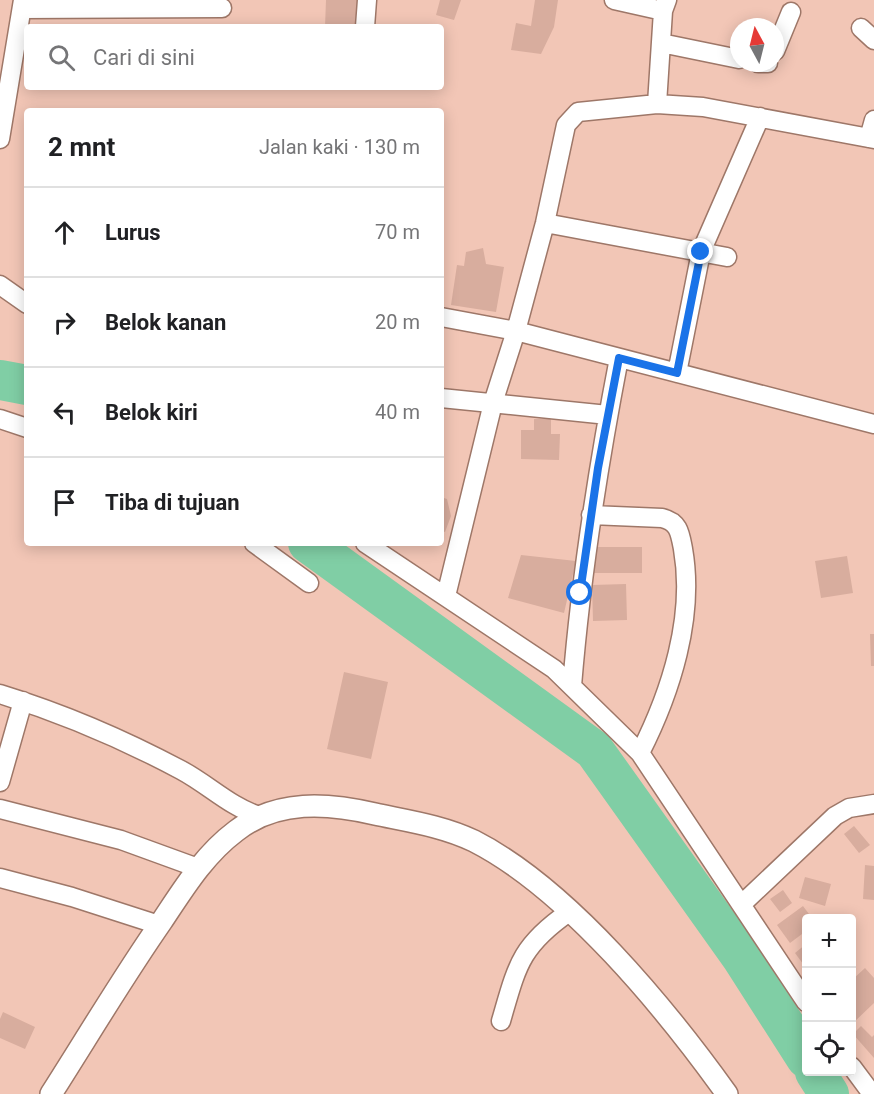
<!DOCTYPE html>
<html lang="id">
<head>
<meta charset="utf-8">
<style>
	body { margin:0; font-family:Roboto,sans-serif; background:#f6f6f6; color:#202124 }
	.controls { position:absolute; right:18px; bottom:18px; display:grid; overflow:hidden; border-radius:6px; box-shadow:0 3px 15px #0003 }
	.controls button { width:54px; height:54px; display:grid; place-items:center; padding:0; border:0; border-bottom:2px solid #e0e0e0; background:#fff; color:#202124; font:30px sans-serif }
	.compass { position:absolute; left:730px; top:18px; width:54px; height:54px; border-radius:50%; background:#fff; box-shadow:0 3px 15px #0003; rotate:353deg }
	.stop { position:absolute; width:18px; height:18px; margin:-14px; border:4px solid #1a73e8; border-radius:50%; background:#fff }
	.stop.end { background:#1a73e8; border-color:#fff; box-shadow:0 2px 6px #0008 }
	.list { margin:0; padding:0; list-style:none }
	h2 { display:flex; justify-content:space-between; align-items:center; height:78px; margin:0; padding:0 24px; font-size:26px }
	h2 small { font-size:20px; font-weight:400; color:#757577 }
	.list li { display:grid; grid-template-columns:39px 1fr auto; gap:18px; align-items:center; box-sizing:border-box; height:90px; padding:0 24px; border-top:2px solid #e0e0e0 }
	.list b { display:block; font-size:22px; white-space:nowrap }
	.list em { font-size:20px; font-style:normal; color:#757577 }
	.icon { flex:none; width:33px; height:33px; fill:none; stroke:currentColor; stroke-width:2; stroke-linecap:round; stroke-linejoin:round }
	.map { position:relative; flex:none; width:874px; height:1094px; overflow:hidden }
	.search { position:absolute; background:#fff; box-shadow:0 3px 15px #0003; left:24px; top:24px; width:420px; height:66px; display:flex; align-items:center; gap:15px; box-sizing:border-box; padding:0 21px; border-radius:6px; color:#757577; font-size:22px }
	.panel { position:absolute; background:#fff; box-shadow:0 3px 15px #0003; left:24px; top:108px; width:420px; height:438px; border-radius:6px }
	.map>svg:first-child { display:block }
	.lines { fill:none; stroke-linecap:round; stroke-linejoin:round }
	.river { stroke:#80cea5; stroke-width:40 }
	.building { fill:#d8ad9e }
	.minor-casing { stroke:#9e7768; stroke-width:21 }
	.tertiary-casing { stroke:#9e7768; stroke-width:24 }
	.minor { stroke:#fff; stroke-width:18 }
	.tertiary { stroke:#fff; stroke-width:21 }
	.route { stroke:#1a73e8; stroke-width:8 }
</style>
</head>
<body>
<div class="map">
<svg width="874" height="1094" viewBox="0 0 874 1094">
	<rect width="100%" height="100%" fill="#f2c6b6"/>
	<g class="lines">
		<path class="river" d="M 0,380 L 27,385
			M 308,543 L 594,750 L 742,958 L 806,1058
			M 815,1072 L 829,1094"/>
	</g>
	<path class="building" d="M 326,0 L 362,0 L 361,27 L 325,27 Z
		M 440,0 L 461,0 L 454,20 L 436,15 Z
		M 535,0 L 558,0 L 554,27 L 541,54 L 511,50 L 516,23 L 531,26 Z
		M 483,248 L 486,264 L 504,267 L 496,312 L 451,305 L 457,265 L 464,266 L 466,252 Z
		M 534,419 L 551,419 L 551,434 L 560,434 L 559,460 L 521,459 L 521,430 L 534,430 Z
		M 441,497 L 447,499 L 451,516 L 445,532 L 441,531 Z
		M 592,547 L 642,547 L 642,573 L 592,573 Z
		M 521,555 L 576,561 L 564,613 L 508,598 Z
		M 847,556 L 853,593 L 821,598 L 815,561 Z
		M 626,584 L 627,620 L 593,621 L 592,585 Z
		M 870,634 L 874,634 L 874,666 L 871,666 Z
		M 344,672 L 388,682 L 371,759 L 327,749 Z
		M 854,826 L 870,845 L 859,853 L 844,834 Z
		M 865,865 L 874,866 L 874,900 L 863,899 Z
		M 805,877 L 831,884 L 825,906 L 799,898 Z
		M 783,890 L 792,903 L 780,912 L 770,899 Z
		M 803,906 L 812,918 L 806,918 L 806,931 L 790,943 L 777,925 Z
		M 806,944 L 806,968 L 795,953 Z
		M 865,968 L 874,978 L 874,1003 L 852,1024 L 852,980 Z
		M 3,1012 L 35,1027 L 25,1049 L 0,1038 L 0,1019 Z
		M 861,1026 L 872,1037 L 874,1035 L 874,1058 L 853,1034 Z"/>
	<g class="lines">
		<g class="minor-casing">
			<path id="minor" d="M 614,0 L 663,11
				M 22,9 L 222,8
				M 365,27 L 367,0
				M 861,28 L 874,40
				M 661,43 L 739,59
				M 775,51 L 791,12
				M 758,63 L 768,63
				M 657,104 L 663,11 L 667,0
				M 869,138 L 874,120
				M 0,139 L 23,0
				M 545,223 L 727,257
				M 0,285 L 27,304
				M 441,317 L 516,331 L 874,424
				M 677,373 L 701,252 L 760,117
				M 441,398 L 608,415
				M 0,419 L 27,428
				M 591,515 L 662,518 C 679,522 680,533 683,549 C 695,617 671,692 640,753
				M 254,543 L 309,583
				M 365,543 L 554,669 L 640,753 L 806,1002
				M 446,596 L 493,403 L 516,331 L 545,223 L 566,125 L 578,112 L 657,104 L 703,107 L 874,139
				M 572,686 C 581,575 598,467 619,358
				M 0,694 C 65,714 121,738 181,770 C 209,785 229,806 259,816
				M 0,782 L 23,701
				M 0,809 L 121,840 L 198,868
				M 0,878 L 72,897 L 159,925
				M 743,903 L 835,816 L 849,808 L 874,804
				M 501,1021 C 517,966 520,946 569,912
				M 852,1067 L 872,1094"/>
		</g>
		<g class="tertiary-casing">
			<path id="tertiary" d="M 51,1094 C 88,1036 123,977 162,921 C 184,888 204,855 236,831 C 277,799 328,803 375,814 C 408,821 443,826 474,841 C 568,889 666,1009 727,1094"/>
		</g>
		<use href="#minor" class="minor"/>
		<use href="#tertiary" class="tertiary"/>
	</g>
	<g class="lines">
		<path class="route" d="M 580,593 L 598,468 L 619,358 L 677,373 L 701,252"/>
	</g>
</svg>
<div class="controls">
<button>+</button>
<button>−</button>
<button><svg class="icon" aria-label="locate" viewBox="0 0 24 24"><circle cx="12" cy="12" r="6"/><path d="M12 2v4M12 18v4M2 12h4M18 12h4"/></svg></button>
</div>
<svg class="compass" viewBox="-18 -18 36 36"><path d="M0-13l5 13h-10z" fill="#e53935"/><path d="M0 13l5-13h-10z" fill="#757577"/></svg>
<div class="stop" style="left:580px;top:593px"></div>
<div class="stop end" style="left:701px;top:252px"></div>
<div class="search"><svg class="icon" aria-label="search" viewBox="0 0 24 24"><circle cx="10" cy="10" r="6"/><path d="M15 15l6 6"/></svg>Cari di sini</div>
<section class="panel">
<h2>2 mnt<small>Jalan kaki · 130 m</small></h2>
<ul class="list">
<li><svg class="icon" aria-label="ahead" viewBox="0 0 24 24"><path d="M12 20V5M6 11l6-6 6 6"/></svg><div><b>Lurus</b></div><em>70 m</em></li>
<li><svg class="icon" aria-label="right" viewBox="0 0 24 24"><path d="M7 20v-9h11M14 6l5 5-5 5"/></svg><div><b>Belok kanan</b></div><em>20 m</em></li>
<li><svg class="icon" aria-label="left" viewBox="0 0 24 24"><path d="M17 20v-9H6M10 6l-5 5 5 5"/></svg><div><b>Belok kiri</b></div><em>40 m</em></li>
<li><svg class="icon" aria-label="arrive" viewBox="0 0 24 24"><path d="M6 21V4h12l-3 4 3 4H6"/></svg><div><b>Tiba di tujuan</b></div></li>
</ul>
</section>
</div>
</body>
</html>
